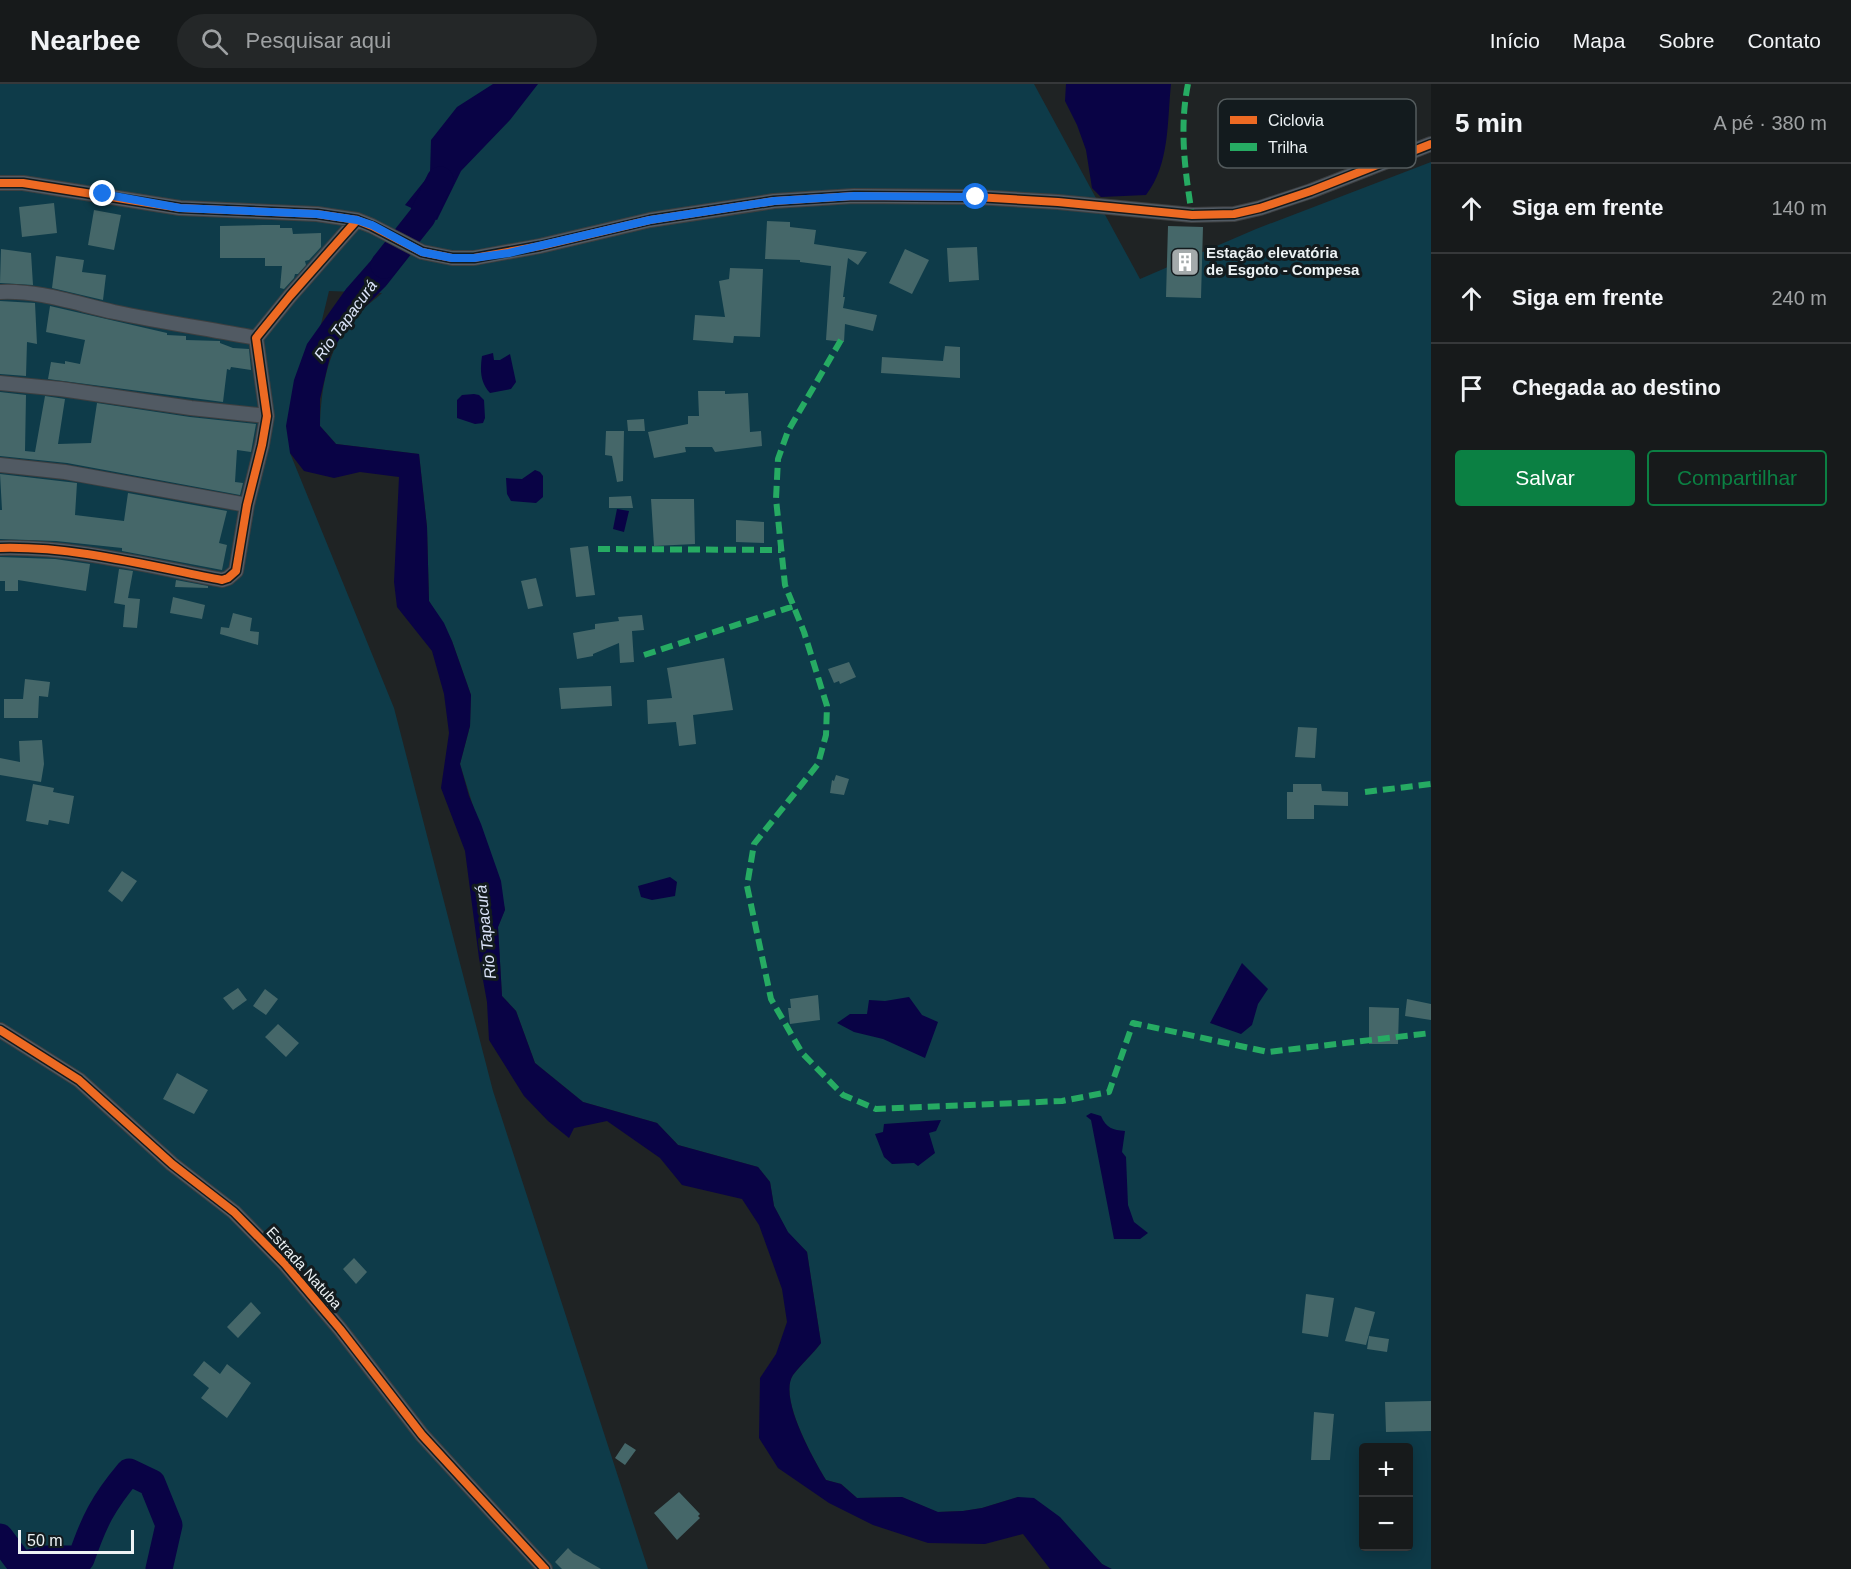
<!DOCTYPE html>
<html lang="pt">
<head>
<meta charset="utf-8">
<style>
	body { margin:0; font-family:Helvetica,sans-serif; background:#242728; color:#f1f3f6 }
	.controls { position:absolute; right:18px; bottom:18px; display:grid; overflow:hidden; border-radius:6px; box-shadow:0 3px 15px #0003 }
	.controls button { width:54px; height:54px; display:grid; place-items:center; padding:0; border:0; border-bottom:2px solid #36383a; background:#171a1b; color:#f1f3f6; font:30px sans-serif }
	.scale { position:absolute; left:18px; bottom:15px; width:116px; box-sizing:border-box; padding-left:6px; border:3px solid #ecf2f4; border-top:0; font-size:16px; line-height:21px; white-space:nowrap; color:#ecf2f4; -webkit-text-stroke:4px #131b1e; paint-order:stroke }
	.stop { position:absolute; width:18px; height:18px; margin:-14px; border:4px solid #1a73e8; border-radius:50%; background:#fff }
	.stop.end { background:#1a73e8; border-color:#fff; box-shadow:0 2px 6px #0008 }
	.list { margin:0; padding:0; list-style:none }
	h2 { display:flex; justify-content:space-between; align-items:center; height:78px; margin:0; padding:0 24px; font-size:26px }
	h2 small { font-size:20px; font-weight:400; color:#9ea1a3 }
	.list li { display:grid; grid-template-columns:39px 1fr auto; gap:18px; align-items:center; box-sizing:border-box; height:90px; padding:0 24px; border-top:2px solid #36383a }
	.list b { display:block; font-size:22px; white-space:nowrap }
	.list em { font-size:20px; font-style:normal; color:#9ea1a3 }
	.actions { display:flex; gap:12px; padding:18px 24px }
	.actions a { flex:1; padding:14px 0; border:2px solid #0b8043; border-radius:6px; text-align:center; font-size:21px; color:#0b8043 }
	.actions .main { background:#0b8043; color:#fff }
	.icon { flex:none; width:33px; height:33px; fill:none; stroke:currentColor; stroke-width:2; stroke-linecap:round; stroke-linejoin:round }
	.map { position:relative; flex:none; width:1431px; height:1485px; overflow:hidden }
	header { display:flex; align-items:center; gap:36px; box-sizing:border-box; height:84px; padding:0 30px; background:#171a1b; border-bottom:2px solid #36383a }
	header strong { font-size:28px }
	nav { display:flex; gap:33px; margin-inline-start:auto; font-size:21px }
	.search { width:420px; height:54px; background:#242728; display:flex; align-items:center; gap:15px; box-sizing:border-box; padding:0 21px; border-radius:33px; color:#9ea1a3; font-size:22px }
	main { display:flex }
	aside { flex:1; background:#171a1b }
	.map>svg:first-child { display:block }
	.green { fill:#0e3b49; fill-rule:evenodd }
	.water { fill:#090345 }
	.lines { fill:none; stroke-linecap:round; stroke-linejoin:round }
	.river { stroke:#090345; stroke-width:27 }
	.building { fill:#456769 }
	.minor-casing { stroke:#3d3f40; stroke-width:16 }
	.minor { stroke:#515a63; stroke-width:14 }
	.quiet { stroke:#26ab63; stroke-width:6; stroke-dasharray:12 6; stroke-linecap:butt }
	.cycleway-casing { stroke:#131b1e; stroke-width:11 }
	.cycleway { stroke:#ed6a23; stroke-width:8 }
	.route { stroke:#1a73e8; stroke-width:8 }
	.labels { text-anchor:middle; stroke-width:6; stroke-linejoin:round; paint-order:stroke }
	.poi-label { font-size:15px; font-weight:bold; fill:#ecf2f4; stroke:#131b1e; text-anchor:start }
	.street-label { font-size:15px; fill:#ecf2f4; stroke:#131b1e }
	.water-label { font-size:16px; font-style:italic; fill:#dce4fa; stroke:#131b1e }
	.key { fill:#131b1e; stroke:#545c5e; stroke-width:1.5 }
	.key-label { font-size:16px; fill:#ecf2f4 }
</style>
</head>
<body>
<header>
<strong>Nearbee</strong>
<div class="search"><svg class="icon" aria-label="search" viewBox="0 0 24 24"><circle cx="10" cy="10" r="6"/><path d="M15 15l6 6"/></svg>Pesquisar aqui</div>
<nav><a>Início</a><a>Mapa</a><a>Sobre</a><a>Contato</a></nav>
</header>
<main>
<div class="map">
<svg width="1431" height="1485" viewBox="0 0 1431 1485">
	<rect width="100%" height="100%" fill="#1f2324"/>
	<path class="green" d="M 0,0 L 1034,0 L 1140,195 L 1256,145 L 1431,78 L 1431,1485 L 1110,1485 L 1102,1480 L 1080,1457 L 1018,1413 L 982,1424 L 963,1427 L 937,1428 L 902,1413 L 857,1414 L 841,1400 L 826,1396 C 814,1376 778,1313 793,1291 C 801,1280 813,1270 821,1259 L 807,1168 L 788,1149 L 774,1122 L 770,1098 L 758,1083 L 678,1061 L 657,1039 L 583,1018 L 535,979 L 516,927 L 502,912 L 498,843 L 505,825 L 460,680 L 470,642 L 471,611 L 452,557 L 429,517 L 427,443 L 419,370 L 336,360 L 320,342 C 321,305 327,267 351,238 C 359,227 372,218 382,209 L 329,207 L 290,369 L 394,624 L 493,1007 L 648,1485 L 0,1485 ZM 1364,1364 L 1408,1364 L 1408,1462 L 1364,1462 Z"/>
	<path class="water" d="M 493,0 L 538,0 L 510,36 L 461,87 L 437,136 L 405,121 L 430,90 L 431,56 L 457,23 Z
		M 1066,0 L 1171,0 C 1167,38 1170,80 1146,111 L 1101,113 L 1092,104 L 1086,66 L 1077,41 L 1065,17 Z
		M 389,156 L 412,169 L 386,202 L 351,237 L 331,268 L 320,315 L 320,342 L 336,360 L 419,370 L 427,443 L 429,517 L 444,539 L 452,557 L 471,611 L 470,642 L 460,680 L 469,712 L 481,740 L 501,797 L 505,826 L 498,843 L 502,912 L 516,927 L 535,979 L 583,1018 L 657,1039 L 678,1061 L 758,1083 L 770,1098 L 774,1122 L 788,1148 L 807,1168 L 821,1259 C 813,1270 801,1280 793,1291 C 778,1314 814,1376 826,1396 L 841,1400 L 857,1414 L 902,1413 L 938,1428 L 963,1427 L 982,1424 L 1018,1413 L 1034,1414 L 1060,1433 L 1102,1480 L 1112,1485 L 1050,1485 L 1023,1450 L 985,1460 L 928,1459 L 873,1441 L 829,1419 L 778,1384 L 759,1354 L 760,1294 L 776,1270 L 787,1238 L 782,1205 L 759,1141 L 742,1115 L 682,1101 L 660,1074 L 607,1037 L 574,1044 L 569,1054 L 548,1037 L 524,1012 L 489,956 L 487,918 L 479,874 L 465,767 L 441,704 L 449,649 L 444,610 L 432,567 L 397,523 L 394,498 L 399,393 L 360,388 L 334,394 L 304,387 L 290,369 L 286,342 L 294,296 L 307,260 L 346,205 Z
		M 493,269 L 494,276 L 500,276 L 510,270 L 516,298 L 511,305 L 490,309 C 480,298 480,286 482,272 Z
		M 474,310 L 479,311 L 484,316 L 485,334 L 483,339 L 475,340 L 457,334 L 457,316 L 462,311 Z
		M 535,386 L 540,388 L 543,392 L 543,413 L 536,419 L 511,417 L 507,410 L 506,394 L 522,395 Z
		M 617,425 L 629,427 L 624,448 L 613,445 Z
		M 670,793 L 677,798 L 675,812 L 652,816 L 641,813 L 638,802 Z
		M 1242,879 L 1268,905 L 1258,920 L 1252,941 L 1241,950 L 1210,939 Z
		M 909,913 L 922,931 L 938,938 L 925,974 L 883,955 L 854,948 L 837,939 L 850,930 L 867,930 L 869,916 L 885,917 Z
		M 1091,1029 L 1101,1032 C 1106,1044 1113,1046 1125,1047 L 1122,1068 L 1126,1073 L 1128,1121 L 1134,1138 L 1148,1149 L 1140,1155 L 1114,1155 L 1091,1036 L 1086,1032 Z
		M 941,1036 L 936,1047 L 929,1049 L 935,1069 L 918,1082 L 914,1079 L 892,1080 L 884,1073 L 875,1050 L 883,1048 L 884,1040 Z"/>
	<g class="lines">
		<path class="river" d="M 384,181 L 422,133 L 440,96
			M 0,1453 L 21,1481 L 45,1475 L 81,1475 C 94,1437 103,1419 129,1388 L 152,1399 L 169,1441 L 159,1485"/>
	</g>
	<path class="building" d="M 54,119 L 57,149 L 22,153 L 19,123 Z
		M 94,126 L 121,131 L 114,166 L 88,161 Z
		M 767,137 L 790,138 L 790,143 L 816,146 L 814,160 L 867,168 L 858,181 L 848,174 L 843,213 L 845,213 L 843,224 L 877,231 L 873,247 L 845,240 L 844,258 L 826,256 L 831,182 L 800,178 L 800,176 L 765,175 Z
		M 263,141 L 280,141 L 280,144 L 292,144 L 293,150 L 321,149 L 321,163 L 309,176 L 305,177 L 306,181 L 298,190 L 295,190 L 294,194 L 284,205 L 280,204 L 282,182 L 265,182 L 265,174 L 220,174 L 220,142 Z
		M 1168,142 L 1203,143 L 1201,214 L 1166,213 Z
		M 977,163 L 979,196 L 949,198 L 947,164 Z
		M 1,165 L 31,169 L 33,201 L 0,199 Z
		M 905,165 L 929,176 L 912,210 L 889,199 Z
		M 56,172 L 84,176 L 82,188 L 106,191 L 103,216 L 52,204 Z
		M 730,184 L 763,185 L 760,253 L 734,252 L 733,259 L 693,256 L 695,231 L 725,233 L 719,197 L 729,195 Z
		M 0,217 L 35,219 L 37,260 L 27,258 L 26,292 L 0,290 Z
		M 50,222 L 167,249 L 167,251 L 186,252 L 186,256 L 220,257 L 220,259 L 233,264 L 249,265 L 251,286 L 231,283 L 230,286 L 227,285 L 223,318 L 48,295 L 51,278 L 65,280 L 65,277 L 80,280 L 85,256 L 46,248 Z
		M 945,262 L 960,263 L 960,294 L 881,289 L 882,273 L 943,277 Z
		M 698,307 L 725,307 L 725,310 L 748,309 L 750,348 L 761,347 L 762,362 L 715,368 L 712,363 L 685,363 L 686,368 L 654,374 L 648,348 L 688,340 L 688,332 L 699,332 Z
		M 0,308 L 26,311 L 25,367 L 35,368 L 45,312 L 65,315 L 58,360 L 91,359 L 97,319 L 190,333 L 256,340 L 251,368 L 237,366 L 235,398 L 243,399 L 240,411 L 67,379 L 0,372 Z
		M 644,335 L 645,347 L 628,347 L 627,336 Z
		M 606,347 L 624,347 L 623,397 L 617,398 L 612,372 L 605,371 Z
		M 0,390 L 77,399 L 75,431 L 124,437 L 128,409 L 227,427 L 219,459 L 227,461 L 222,486 L 122,467 L 122,464 L 56,457 L 0,455 L 0,426 L 2,426 Z
		M 631,412 L 633,424 L 609,424 L 609,413 Z
		M 651,415 L 694,415 L 695,460 L 654,462 Z
		M 736,436 L 764,438 L 764,459 L 736,458 Z
		M 588,462 L 595,511 L 576,513 L 570,464 Z
		M 0,473 L 55,475 L 90,480 L 86,507 L 18,496 L 18,507 L 5,507 L 5,497 L 0,497 Z
		M 119,485 L 133,487 L 128,514 L 140,515 L 137,544 L 123,543 L 125,521 L 114,519 Z
		M 536,494 L 543,522 L 528,525 L 521,497 Z
		M 176,496 L 208,502 L 208,504 L 175,503 Z
		M 173,513 L 205,521 L 202,535 L 170,529 Z
		M 233,529 L 252,534 L 250,547 L 259,548 L 258,561 L 220,550 L 221,543 L 229,544 Z
		M 642,531 L 644,546 L 632,547 L 634,578 L 620,579 L 619,559 L 593,570 L 593,572 L 577,575 L 573,549 L 595,545 L 595,540 L 619,537 L 618,533 Z
		M 724,574 L 733,626 L 693,631 L 696,660 L 679,662 L 676,638 L 648,640 L 647,616 L 672,614 L 667,584 Z
		M 849,578 L 856,593 L 840,600 L 839,597 L 834,599 L 828,585 Z
		M 25,595 L 50,598 L 48,613 L 39,612 L 38,634 L 4,634 L 4,615 L 23,615 Z
		M 611,602 L 612,622 L 561,625 L 559,604 Z
		M 1298,643 L 1317,644 L 1315,674 L 1295,673 Z
		M 42,656 L 44,680 L 41,698 L 0,691 L 0,674 L 20,678 L 19,657 Z
		M 836,691 L 849,695 L 844,711 L 830,709 L 832,696 L 834,697 Z
		M 33,700 L 54,704 L 53,708 L 74,712 L 69,740 L 49,736 L 48,741 L 26,737 Z
		M 1293,700 L 1321,700 L 1322,707 L 1348,708 L 1348,722 L 1314,721 L 1314,735 L 1287,735 L 1287,708 L 1293,708 Z
		M 122,787 L 137,797 L 122,818 L 108,807 Z
		M 238,904 L 247,916 L 233,926 L 223,914 Z
		M 265,905 L 278,915 L 266,931 L 253,922 Z
		M 818,911 L 820,936 L 790,940 L 788,924 L 791,924 L 790,915 Z
		M 1407,915 L 1431,920 L 1431,936 L 1405,932 Z
		M 1369,923 L 1399,924 L 1398,960 L 1369,960 Z
		M 278,940 L 299,959 L 286,973 L 265,953 Z
		M 177,989 L 208,1006 L 194,1030 L 163,1015 Z
		M 354,1174 L 367,1188 L 356,1200 L 343,1185 Z
		M 1306,1210 L 1334,1214 L 1328,1253 L 1302,1249 Z
		M 251,1218 L 261,1229 L 238,1254 L 227,1243 Z
		M 1355,1223 L 1375,1228 L 1366,1261 L 1345,1257 Z
		M 1369,1252 L 1389,1255 L 1387,1268 L 1367,1265 Z
		M 204,1277 L 220,1290 L 227,1280 L 251,1299 L 227,1334 L 201,1314 L 209,1304 L 193,1291 Z
		M 1431,1317 L 1431,1347 L 1386,1348 L 1385,1318 Z
		M 1314,1328 L 1334,1330 L 1330,1376 L 1311,1376 Z
		M 625,1359 L 636,1366 L 625,1381 L 615,1374 Z
		M 679,1408 L 700,1430 L 698,1432 L 700,1434 L 677,1456 L 654,1429 Z
		M 568,1464 L 573,1469 L 601,1485 L 562,1485 L 555,1478 Z"/>
	<g class="lines">
		<g class="minor-casing">
			<path id="minor" d="M 0,99 L 23,99 L 180,124 L 317,130 L 357,136 L 372,142 L 422,168 L 452,174 L 474,174 L 540,162 L 650,136 L 774,117 L 854,112 L 976,113 L 1058,118 L 1192,131 L 1234,130 L 1260,124 L 1311,107 L 1431,60
				M 0,208 C 39,206 77,220 114,228 C 161,238 209,245 256,254
				M 0,299 L 61,305 L 191,324 L 267,332
				M 0,381 L 65,388 L 247,421
				M 0,464 C 74,462 149,482 222,496 L 228,494 L 236,487 L 247,421 L 262,361 L 267,332 L 256,254 L 290,212 L 357,136
				M 0,946 L 79,996 L 172,1080 L 234,1128 L 285,1180 L 340,1245 L 422,1351 L 545,1485"/>
		</g>
		<use href="#minor" class="minor"/>
		<path class="quiet" d="M 1188,0 C 1179,44 1185,87 1192,131
			M 841,256 L 788,347 L 778,375 L 776,415 L 785,501 L 804,548 L 827,622 L 826,651 L 818,680 L 754,760 L 747,802 L 771,915 L 802,969 L 843,1011 L 876,1025 L 1062,1017 L 1109,1008 L 1133,939 L 1268,968 L 1431,949
			M 598,465 L 781,466
			M 644,571 L 794,522
			M 1365,708 L 1431,700"/>
		<g class="cycleway-casing">
			<path id="cycleway" d="M 0,99 L 23,99 L 180,124 L 317,130 L 357,136 L 372,142 L 422,168 L 452,174 L 474,174 L 540,162 L 650,136 L 774,117 L 854,112 L 976,113 L 1058,118 L 1192,131 L 1234,130 L 1260,124 L 1311,107 L 1431,60
				M 0,464 C 74,462 149,482 222,496 L 228,494 L 236,487 L 247,421 L 262,361 L 267,332 L 256,254 L 290,212 L 357,136
				M 0,946 L 79,996 L 172,1080 L 234,1128 L 285,1180 L 340,1245 L 422,1351 L 545,1485"/>
		</g>
		<use href="#cycleway" class="cycleway"/>
	</g>
	<g class="lines">
		<path class="route" d="M 103,110 L 180,124 L 317,130 L 357,136 L 372,141 L 422,168 L 452,174 L 474,174 L 509,169 L 650,136 L 774,117 L 854,112 L 976,113"/>
	</g>
	<defs>
		<g id="building-square" transform="scale(1.5)"><rect x="-9" y="-9" width="18" height="18" rx="4" fill="#a4aaab" stroke="#131b1e"/><path d="M-4-6H4V6H1V3H-1V6H-4ZM-2.5-4.3h1.7v1.8h-1.7ZM.8-4.3h1.7v1.8H.8ZM-2.5-1h1.7V.8h-1.7ZM.8-1h1.7V.8H.8Z" fill="#fff"/></g>
	</defs>
	<g fill-rule="evenodd">
		<use href="#building-square" x="1185" y="178"/>
	</g>
	<g class="labels">
		<g class="poi-label">
			<text x="1206" y="174">Estação elevatória<tspan x="1206" dy="17">de Esgoto - Compesa</tspan></text>
		</g>
		<g class="street-label">
			<text transform="translate(304 1184) rotate(48)" y="5">Estrada Natuba</text>
		</g>
		<g class="water-label">
			<text transform="translate(345 236) rotate(-54)" y="6">Rio Tapacurá</text>
			<text transform="translate(485 848) rotate(-96)" y="6">Rio Tapacurá</text>
		</g>
	</g>
	<rect x="1218" y="15" width="198" height="69" rx="9" class="key"/>
	<rect x="1230" y="32" width="27" height="8" fill="#ed6a23"/>
	<rect x="1230" y="59" width="27" height="8" fill="#26ab63"/>
	<g class="key-label">
		<text x="1268" y="42">Ciclovia</text>
		<text x="1268" y="69">Trilha</text>
	</g>
</svg>
<div class="controls">
<button>+</button>
<button>−</button>
</div>
<div class="scale">50 m</div>
<div class="stop" style="left:976px;top:113px"></div>
<div class="stop end" style="left:103px;top:110px"></div>
</div>
<aside>
<h2>5 min<small>A pé · 380 m</small></h2>
<ul class="list">
<li><svg class="icon" aria-label="ahead" viewBox="0 0 24 24"><path d="M12 20V5M6 11l6-6 6 6"/></svg><div><b>Siga em frente</b></div><em>140 m</em></li>
<li><svg class="icon" aria-label="ahead" viewBox="0 0 24 24"><path d="M12 20V5M6 11l6-6 6 6"/></svg><div><b>Siga em frente</b></div><em>240 m</em></li>
<li><svg class="icon" aria-label="arrive" viewBox="0 0 24 24"><path d="M6 21V4h12l-3 4 3 4H6"/></svg><div><b>Chegada ao destino</b></div></li>
</ul>
<div class="actions"><a class="main">Salvar</a><a>Compartilhar</a></div>
</aside>
</main>
</body>
</html>
